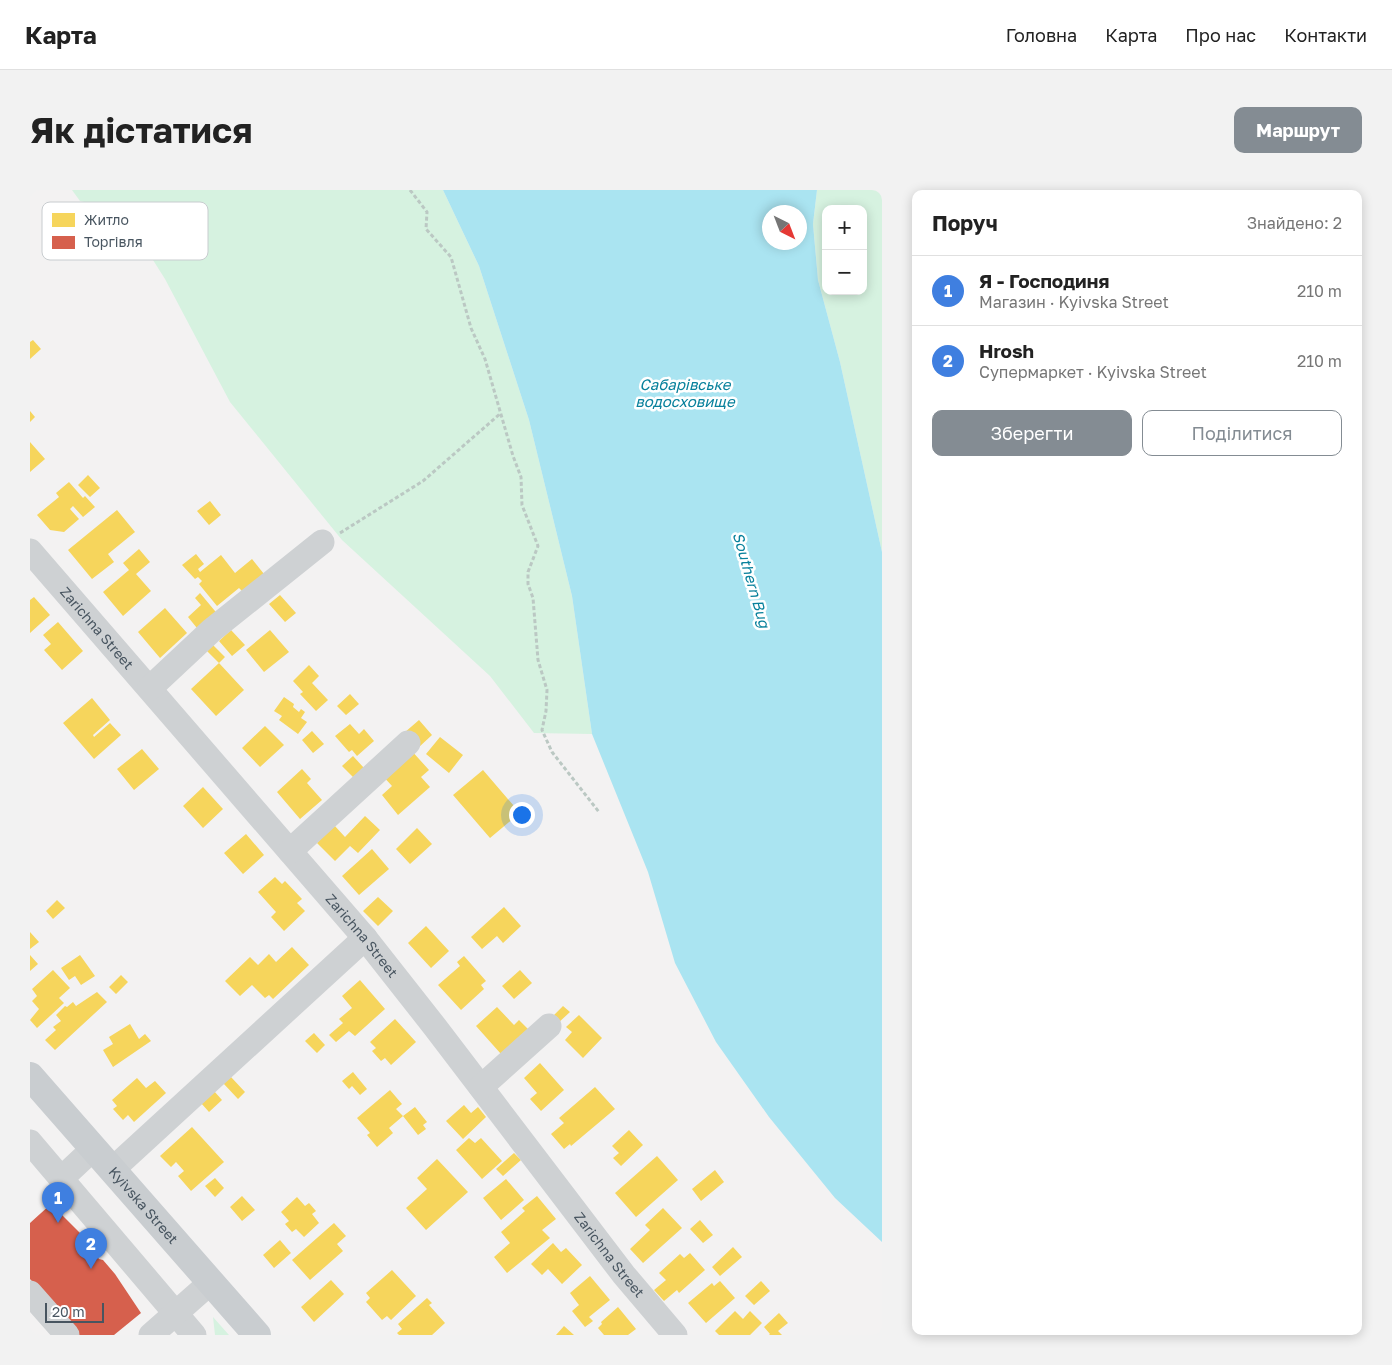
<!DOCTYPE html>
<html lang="uk">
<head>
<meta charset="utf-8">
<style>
	body { margin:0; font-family:"Golos Text",sans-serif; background:#f2f2f2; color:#222 }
	.controls { position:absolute; right:15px; top:15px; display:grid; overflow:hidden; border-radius:10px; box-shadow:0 2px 12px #0003 }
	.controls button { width:45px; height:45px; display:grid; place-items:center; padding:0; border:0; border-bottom:1px solid #e0e0e0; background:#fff; color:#222; font:25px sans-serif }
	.compass { position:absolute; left:732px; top:15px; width:45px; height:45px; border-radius:50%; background:#fff; box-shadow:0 2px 12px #0003; rotate:138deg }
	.scale { position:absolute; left:15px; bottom:12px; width:59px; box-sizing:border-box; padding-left:5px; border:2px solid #485560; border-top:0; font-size:14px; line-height:18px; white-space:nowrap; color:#485560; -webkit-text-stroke:4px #fff; paint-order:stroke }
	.you { position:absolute; left:491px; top:624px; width:18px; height:18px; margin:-12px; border:4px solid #fff; border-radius:50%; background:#1a73e8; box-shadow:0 0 0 8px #1a73e833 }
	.badge { display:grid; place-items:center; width:32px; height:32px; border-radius:50%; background:#848c93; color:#fff; font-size:16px; font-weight:700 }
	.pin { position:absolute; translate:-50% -41px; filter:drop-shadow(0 1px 2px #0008) }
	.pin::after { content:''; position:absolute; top:26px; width:18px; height:15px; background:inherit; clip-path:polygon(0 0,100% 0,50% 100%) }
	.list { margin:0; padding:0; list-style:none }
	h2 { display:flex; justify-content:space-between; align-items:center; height:65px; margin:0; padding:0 20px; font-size:21px }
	h2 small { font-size:16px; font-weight:400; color:#767676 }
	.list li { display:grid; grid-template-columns:32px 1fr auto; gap:15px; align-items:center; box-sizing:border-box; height:70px; padding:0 20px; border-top:1px solid #e0e0e0 }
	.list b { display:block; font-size:19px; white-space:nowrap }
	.list p { margin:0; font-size:16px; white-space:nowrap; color:#767676 }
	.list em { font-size:16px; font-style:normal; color:#767676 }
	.actions { display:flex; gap:10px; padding:15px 20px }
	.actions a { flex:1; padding:11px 0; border:1px solid #848c93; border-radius:10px; text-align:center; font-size:18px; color:#848c93 }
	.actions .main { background:#848c93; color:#fff }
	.map { position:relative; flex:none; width:852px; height:1145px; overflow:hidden; border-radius:10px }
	header { display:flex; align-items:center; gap:30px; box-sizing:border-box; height:70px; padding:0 25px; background:#fff; border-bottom:1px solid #e0e0e0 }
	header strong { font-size:24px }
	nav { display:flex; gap:28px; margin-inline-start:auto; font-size:18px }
	.intro { display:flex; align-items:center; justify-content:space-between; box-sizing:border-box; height:120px; padding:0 30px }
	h1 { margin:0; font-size:35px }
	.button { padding:12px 22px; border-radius:10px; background:#848c93; color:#fff; font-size:18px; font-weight:700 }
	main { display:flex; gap:30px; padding:0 30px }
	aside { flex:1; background:#fff; border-radius:10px; box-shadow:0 2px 12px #0003 }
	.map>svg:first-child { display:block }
	.green { fill:#d6f2e0; fill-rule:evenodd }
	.water { fill:#aae4f1; fill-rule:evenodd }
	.homes { fill:#f6d55c }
	.shops { fill:#d6604d }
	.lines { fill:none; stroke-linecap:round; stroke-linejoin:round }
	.path { stroke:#bbc8c3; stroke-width:3; stroke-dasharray:4 2.5; stroke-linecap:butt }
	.minor { stroke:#ced1d3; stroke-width:25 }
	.major { stroke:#c9cdd0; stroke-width:28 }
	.labels { text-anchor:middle; stroke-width:5; stroke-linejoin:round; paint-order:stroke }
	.street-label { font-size:14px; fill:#485560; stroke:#fff }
	.water-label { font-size:15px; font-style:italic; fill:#08819c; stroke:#fff }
	.key { fill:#fff; stroke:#c8cccf; stroke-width:1 }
	.key-label { font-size:14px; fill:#485560 }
</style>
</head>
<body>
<header>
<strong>Карта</strong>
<nav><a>Головна</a><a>Карта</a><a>Про нас</a><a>Контакти</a></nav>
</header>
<div class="intro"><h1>Як дістатися</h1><a class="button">Маршрут</a></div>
<main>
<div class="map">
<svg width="852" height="1145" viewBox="0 0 852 1145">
	<rect width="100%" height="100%" fill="#f3f2f2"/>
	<path class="green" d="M 42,0 L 413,0 L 449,76 L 499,230 L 542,406 L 562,544 L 504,543 L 460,486 L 312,350 L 200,212 L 135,89 L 92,21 L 50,11 Z
		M 787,0 L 852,0 L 852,362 L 810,172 L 788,90 L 783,34 ZM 796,19 L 833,19 L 833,101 L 796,101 Z
		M 183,1127 L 199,1145 L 185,1145 Z"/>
	<path class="water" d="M 413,0 L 787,0 L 783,34 L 788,90 L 810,172 L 852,362 L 852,1052 L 805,1008 L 739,927 L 686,852 L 645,773 L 618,682 L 562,544 L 542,406 L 499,230 L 449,76 ZM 739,22 L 769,22 L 769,52 L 739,52 Z"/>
	<path class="homes" d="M 3,150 L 11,159 L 0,169 L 0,152 Z
		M 0,221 L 5,227 L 0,232 Z
		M 0,252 L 15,269 L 0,282 Z
		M 58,285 L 70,298 L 60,307 L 48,295 Z
		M 39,292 L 53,308 L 55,306 L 65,317 L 53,327 L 43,316 L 40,319 L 49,329 L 34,342 L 20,340 L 7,325 L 29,307 L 26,303 Z
		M 180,311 L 191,325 L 179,335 L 167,321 Z
		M 87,320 L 105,342 L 78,364 L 84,372 L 62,389 L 38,360 Z
		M 109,359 L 120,372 L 106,384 L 121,401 L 93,426 L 73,402 L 99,380 L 93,373 Z
		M 166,364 L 174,374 L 168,379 L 170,382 L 191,365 L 205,383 L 222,369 L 238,389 L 217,406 L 209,398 L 187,416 L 169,394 L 172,391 L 168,387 L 165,389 L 152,375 Z
		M 170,403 L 190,427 L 171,443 L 158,427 L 171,415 L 165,408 Z
		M 250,405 L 266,423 L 255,432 L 239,414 Z
		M 4,407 L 20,425 L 0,443 L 0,410 Z
		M 135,418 L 157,443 L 130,468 L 108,442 Z
		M 28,432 L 53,461 L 32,480 L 14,460 L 21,454 L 13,445 Z
		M 201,440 L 215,455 L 202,466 L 189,451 Z
		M 240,440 L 259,462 L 234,482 L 216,460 Z
		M 183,455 L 195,467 L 189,473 L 177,461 Z
		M 189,473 L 214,500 L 186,526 L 161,499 Z
		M 279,475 L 289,486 L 282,493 L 298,510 L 286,521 L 270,504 L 273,502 L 263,491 Z
		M 320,504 L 329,514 L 316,525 L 307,516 Z
		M 254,507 L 264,514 L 263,517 L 269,522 L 271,519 L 275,522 L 271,528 L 277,532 L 268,544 L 249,530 L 252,526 L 244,521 Z
		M 62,508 L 80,530 L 63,545 L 64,547 L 80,533 L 91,545 L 64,569 L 33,533 Z
		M 389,530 L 402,545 L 388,558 L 374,543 Z
		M 320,534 L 329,544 L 334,539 L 344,551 L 327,566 L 322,560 L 319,562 L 305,546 Z
		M 235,536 L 254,555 L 230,577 L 212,558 Z
		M 282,541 L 294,554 L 283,563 L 272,550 Z
		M 410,547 L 433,565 L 419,583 L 396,564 Z
		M 112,559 L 129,579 L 104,600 L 87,579 Z
		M 380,559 L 399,580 L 391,587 L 400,597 L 368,625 L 352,605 L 362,596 L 351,584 Z
		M 323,566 L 334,578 L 324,588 L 312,576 Z
		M 272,579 L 281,589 L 277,593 L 292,610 L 270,629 L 247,602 Z
		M 453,580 L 490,623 L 460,648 L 423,605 Z
		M 173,597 L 193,619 L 173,638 L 153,616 Z
		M 335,626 L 350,640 L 328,663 L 320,656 L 305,671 L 287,653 L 304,635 L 315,647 Z
		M 387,638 L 402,654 L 380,674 L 366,659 Z
		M 216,644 L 234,665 L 213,684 L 194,663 Z
		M 342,659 L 359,679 L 329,705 L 312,686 Z
		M 245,687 L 252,694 L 255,691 L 272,709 L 267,713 L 275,721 L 254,741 L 241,727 L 246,722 L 228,702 Z
		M 348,707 L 363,721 L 348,736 L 333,721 Z
		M 27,710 L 35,718 L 23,729 L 16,721 Z
		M 474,717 L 491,736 L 473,753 L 467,746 L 452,759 L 441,747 Z
		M 396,736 L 419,761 L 401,778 L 378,753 Z
		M 0,742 L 9,752 L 0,759 Z
		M 262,757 L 279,775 L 243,809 L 239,805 L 235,808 L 222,795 L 210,806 L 195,791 L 220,767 L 228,775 L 239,764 L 246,772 Z
		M 0,765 L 8,774 L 0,781 Z
		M 50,765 L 65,786 L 51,795 L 45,786 L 39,790 L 31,778 Z
		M 434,766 L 456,791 L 451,795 L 454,799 L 431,820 L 408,795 L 430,776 L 427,772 Z
		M 23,780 L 40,798 L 29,808 L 34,813 L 7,838 L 0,830 L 9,819 L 2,811 L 7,806 L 2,799 Z
		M 490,780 L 502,793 L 484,809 L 472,796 Z
		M 91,785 L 98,792 L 86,804 L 79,797 Z
		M 330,790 L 355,819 L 325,846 L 319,841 L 306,852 L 299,845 L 313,833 L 309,829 L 322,818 L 312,806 Z
		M 67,802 L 77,812 L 25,860 L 15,850 L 26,840 L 23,837 L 31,831 L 26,825 L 35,816 L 37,817 L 43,812 L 46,816 Z
		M 533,816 L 540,822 L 527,834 L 521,828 Z
		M 467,817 L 484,835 L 489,830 L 498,839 L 471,864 L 446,836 Z
		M 549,825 L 572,848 L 553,868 L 535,850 L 542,842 L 536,837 Z
		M 365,829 L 386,852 L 361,875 L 355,868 L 351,871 L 342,861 L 346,858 L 340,852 Z
		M 100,834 L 109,849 L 115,844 L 121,851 L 83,877 L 73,860 L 83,854 L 79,847 Z
		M 284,843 L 295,855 L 287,863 L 275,851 Z
		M 510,873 L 534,900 L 511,921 L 500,909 L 507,903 L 494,888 Z
		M 323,882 L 337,899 L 330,905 L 322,896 L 319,899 L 312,891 Z
		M 201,887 L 215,902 L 208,909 L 193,893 Z
		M 107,888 L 116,898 L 125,891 L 136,903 L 104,932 L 98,925 L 93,930 L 83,919 L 87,916 L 82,910 Z
		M 565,897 L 585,919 L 541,956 L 540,954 L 534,959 L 521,944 L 534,933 L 529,928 Z
		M 360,900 L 372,914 L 366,919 L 373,926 L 359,938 L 363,943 L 347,957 L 337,945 L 340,943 L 327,928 Z
		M 184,901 L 192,910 L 179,922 L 171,913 Z
		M 434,915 L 441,923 L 448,917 L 456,927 L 433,949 L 416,931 Z
		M 385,917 L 397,932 L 393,935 L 396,939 L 388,945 L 373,926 Z
		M 162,937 L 194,972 L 161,1001 L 148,986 L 154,981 L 146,972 L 141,977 L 130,966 Z
		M 599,940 L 613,955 L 591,976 L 583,968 L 589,963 L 582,956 Z
		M 439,948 L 445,953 L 451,948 L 472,971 L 452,989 L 426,960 Z
		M 484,963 L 491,970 L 473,986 L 466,979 Z
		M 627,966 L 648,990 L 606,1027 L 585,1003 Z
		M 407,969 L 438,1002 L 396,1040 L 376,1018 L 397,999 L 387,988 Z
		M 685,980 L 694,992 L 671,1011 L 662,999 Z
		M 185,988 L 194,998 L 185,1007 L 175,996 Z
		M 476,989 L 494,1010 L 471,1030 L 453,1008 Z
		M 212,1006 L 225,1020 L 212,1031 L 200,1017 Z
		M 507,1006 L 526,1029 L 512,1040 L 520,1048 L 477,1083 L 464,1067 L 480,1053 L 471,1042 L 495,1021 L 492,1018 Z
		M 267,1007 L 275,1016 L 279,1013 L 286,1021 L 282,1024 L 289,1033 L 274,1047 L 266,1039 L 262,1042 L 255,1034 L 259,1031 L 251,1022 Z
		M 633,1018 L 652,1038 L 613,1073 L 600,1059 L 620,1040 L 615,1035 Z
		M 670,1030 L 683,1045 L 673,1053 L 660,1039 Z
		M 304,1033 L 316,1046 L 307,1054 L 313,1061 L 280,1090 L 262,1070 Z
		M 250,1050 L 261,1063 L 244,1078 L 233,1065 Z
		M 523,1053 L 531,1062 L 536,1058 L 552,1075 L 532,1094 L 518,1079 L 512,1085 L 501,1074 Z
		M 703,1057 L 712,1067 L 690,1086 L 682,1077 Z
		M 660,1063 L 675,1080 L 649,1103 L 647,1100 L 634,1111 L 624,1100 L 636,1090 L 629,1083 L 650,1064 L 654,1068 Z
		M 362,1080 L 386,1106 L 361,1130 L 357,1126 L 352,1130 L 336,1112 L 340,1108 L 336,1103 Z
		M 560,1086 L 580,1110 L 559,1127 L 563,1131 L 555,1137 L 542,1121 L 549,1115 L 540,1103 Z
		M 301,1090 L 314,1104 L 284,1132 L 271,1117 Z
		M 690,1091 L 705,1108 L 676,1133 L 658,1113 L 682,1093 L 684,1096 Z
		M 731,1091 L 740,1101 L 724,1115 L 715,1106 Z
		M 397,1108 L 402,1113 L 399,1115 L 415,1133 L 402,1145 L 369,1145 L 367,1143 L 372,1139 L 368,1134 Z
		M 588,1117 L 606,1139 L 598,1145 L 574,1145 L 568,1138 L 572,1134 L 571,1132 Z
		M 705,1121 L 713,1129 L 720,1121 L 732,1133 L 720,1145 L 689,1145 L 685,1141 Z
		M 749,1123 L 758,1133 L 748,1141 L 752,1145 L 739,1145 L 740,1144 L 734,1137 Z
		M 534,1136 L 544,1145 L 526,1145 Z"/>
	<path class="shops" d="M 21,1014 L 50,1043 L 69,1069 L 73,1070 L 85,1084 L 111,1123 L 84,1145 L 48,1145 L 0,1089 L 0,1033 Z"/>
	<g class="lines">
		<path class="path" d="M 380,0 L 397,22 L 396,39 L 421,67 L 441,138 L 455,169 L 483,266 L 491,287 L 492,315 L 508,356 L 498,382 L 498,394 L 503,408 L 508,470 L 517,500 L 516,521 L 512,540 L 522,562 L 569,622
			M 310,343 L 393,291 L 471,223"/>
		<g class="minor">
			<path id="s1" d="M 0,361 L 335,748 L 405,837 L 594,1085 L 645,1145"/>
			<path d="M 120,498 L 182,440 L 292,352"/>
			<path d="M 260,661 L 378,553"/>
			<path d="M 451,897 L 519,836"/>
			<path d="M 0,952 L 164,1145"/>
			<path d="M 83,979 L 335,748"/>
			<path d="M 32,988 L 64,958"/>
			<path d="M 0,1103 L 37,1145"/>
			<path d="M 121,1145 L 181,1092"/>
		</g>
		<path class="major" id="s2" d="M 0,886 L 227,1145"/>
	</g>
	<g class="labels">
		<g class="street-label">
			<text dy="5" stroke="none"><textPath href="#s1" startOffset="102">Zarichna Street</textPath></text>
			<text dy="5" stroke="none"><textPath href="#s1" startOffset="508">Zarichna Street</textPath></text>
			<text dy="5" stroke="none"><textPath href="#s2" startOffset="172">Kyivska Street</textPath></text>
			<text dy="5" stroke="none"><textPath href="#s1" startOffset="912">Zarichna Street</textPath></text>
		</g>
		<g class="water-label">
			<text x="655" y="200">Сабарівське<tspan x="655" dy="17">водосховище</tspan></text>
			<text transform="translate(721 390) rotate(74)" y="5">Southern Bug</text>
		</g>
	</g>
	<rect x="12" y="12" width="166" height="58" rx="8" class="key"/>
	<rect x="22" y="23" width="23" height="14" fill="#f6d55c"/>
	<rect x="22" y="46" width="23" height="13" fill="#d6604d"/>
	<g class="key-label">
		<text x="54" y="35">Житло</text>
		<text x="54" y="57">Торгівля</text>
	</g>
</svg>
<div class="controls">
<button>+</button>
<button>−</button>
</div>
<svg class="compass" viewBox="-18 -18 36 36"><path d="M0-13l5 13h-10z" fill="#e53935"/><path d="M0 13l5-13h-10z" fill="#767676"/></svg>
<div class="scale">20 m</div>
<div class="you"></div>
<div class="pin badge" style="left:28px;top:1033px;background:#3f7fe0">1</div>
<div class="pin badge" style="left:61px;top:1079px;background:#3f7fe0">2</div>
</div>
<aside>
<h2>Поруч<small>Знайдено: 2</small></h2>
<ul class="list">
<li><span class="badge" style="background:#3f7fe0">1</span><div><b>Я - Господиня</b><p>Магазин · Kyivska Street</p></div><em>210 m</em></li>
<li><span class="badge" style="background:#3f7fe0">2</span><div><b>Hrosh</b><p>Супермаркет · Kyivska Street</p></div><em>210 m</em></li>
</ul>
<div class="actions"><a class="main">Зберегти</a><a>Поділитися</a></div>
</aside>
</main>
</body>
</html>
